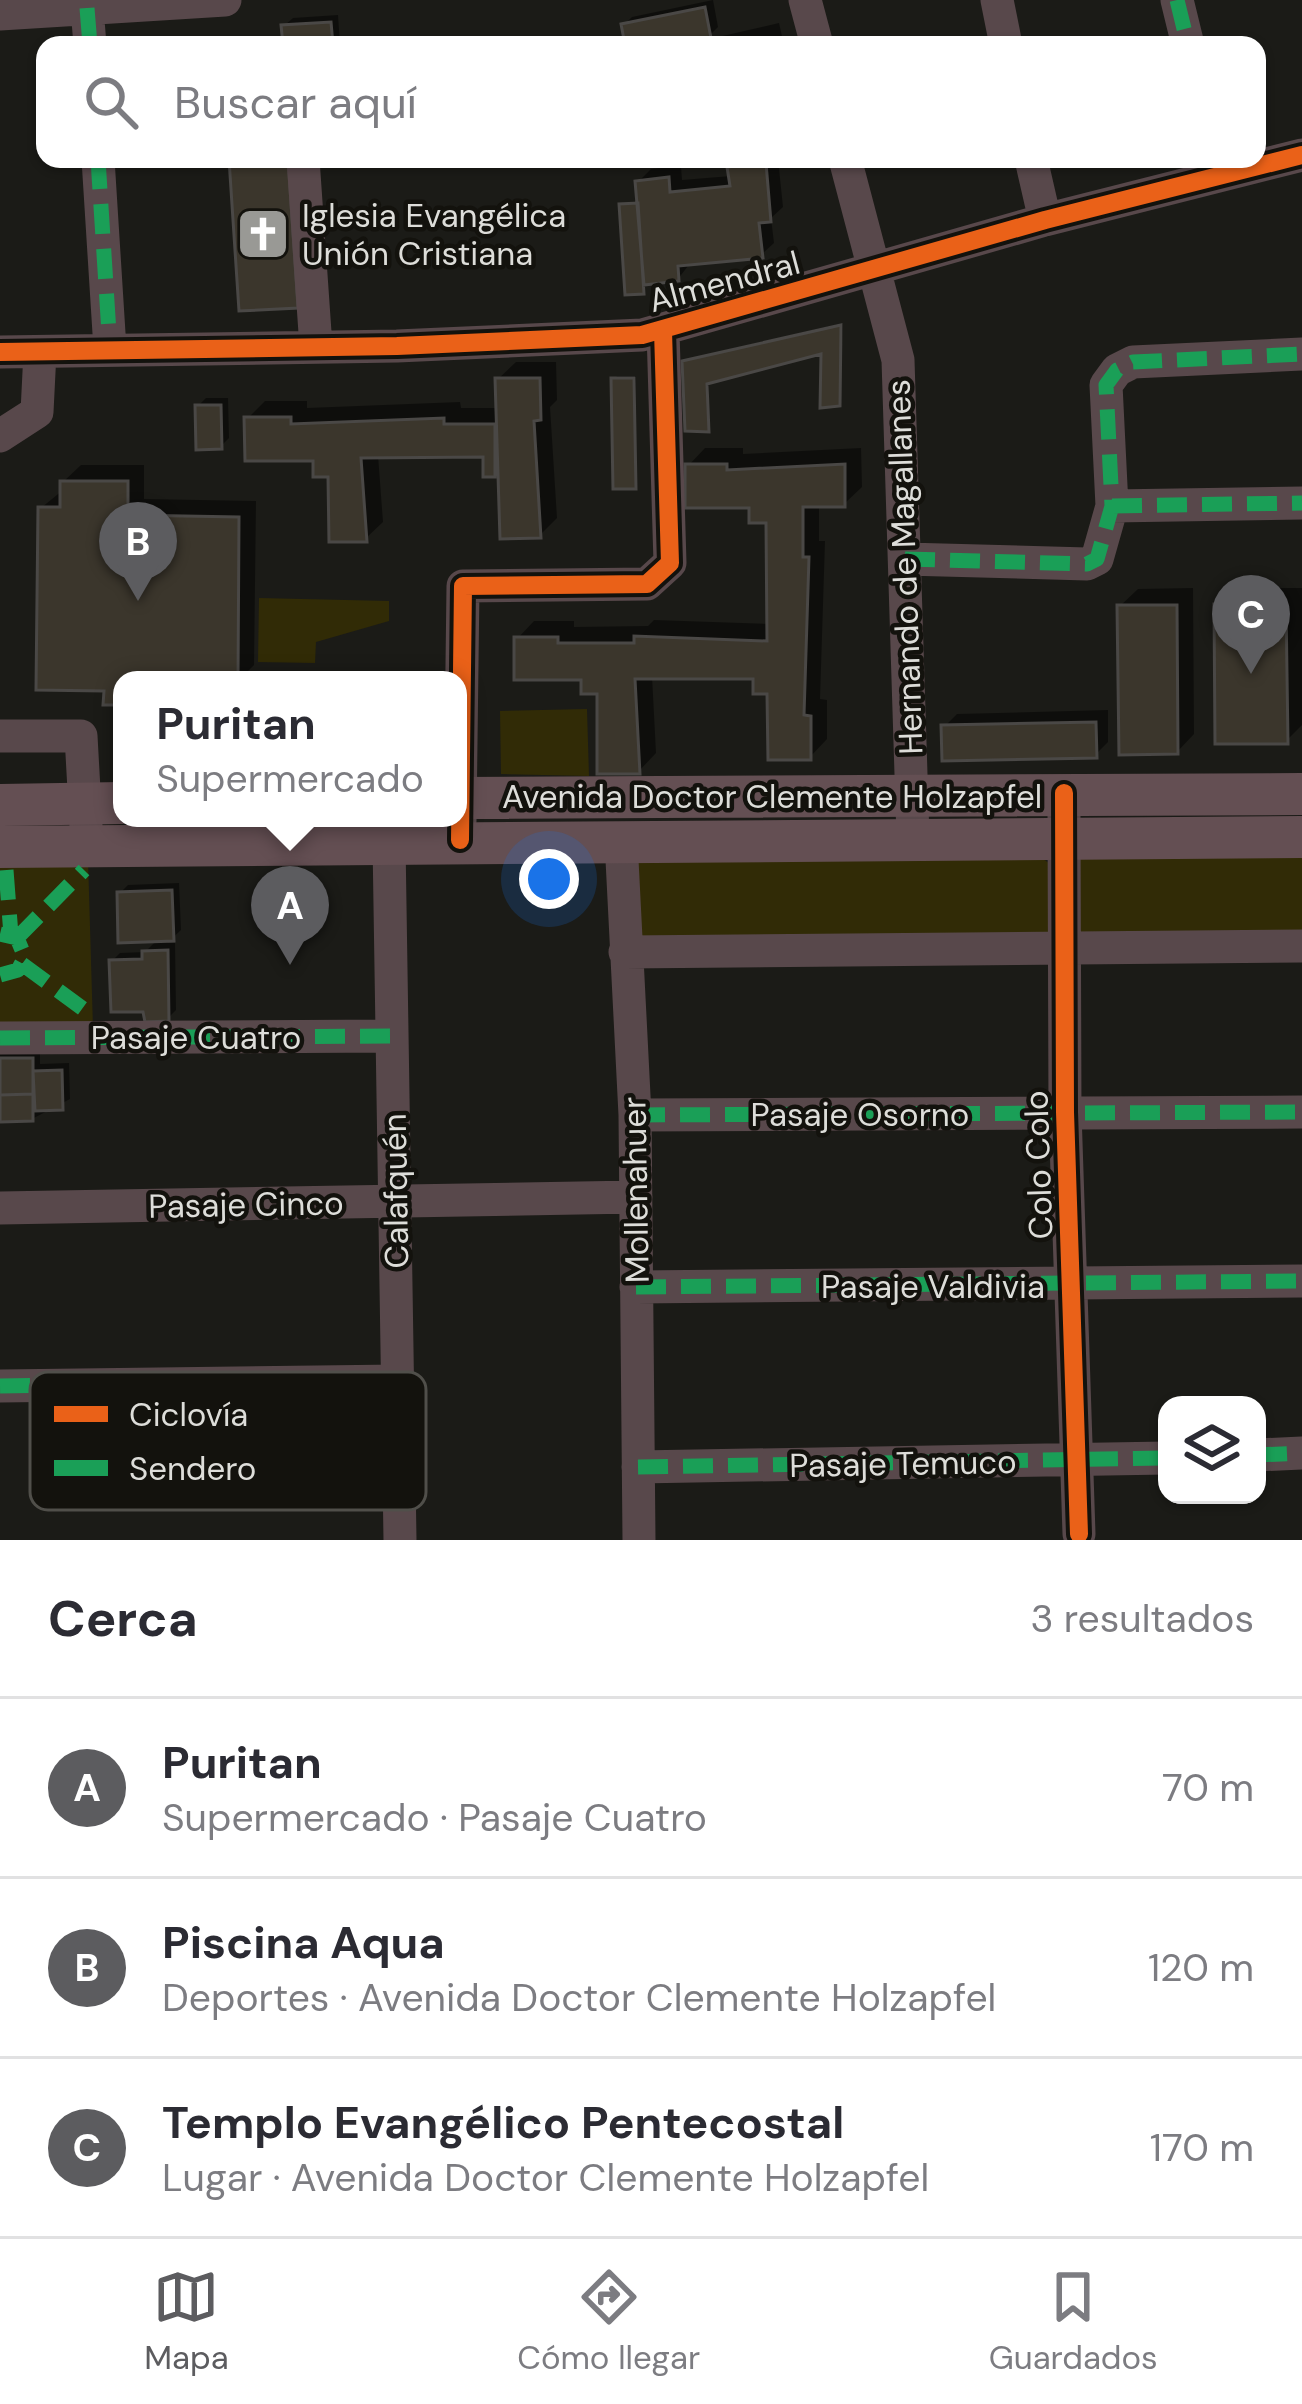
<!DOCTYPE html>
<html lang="es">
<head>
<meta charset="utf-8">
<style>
	body { margin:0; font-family:"DM Sans",sans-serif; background:#f7f7f7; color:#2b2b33 }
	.controls { position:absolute; right:36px; bottom:36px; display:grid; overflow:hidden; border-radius:24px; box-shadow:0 3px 9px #0004 }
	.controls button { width:108px; height:108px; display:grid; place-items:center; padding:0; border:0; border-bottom:3px solid #e1e1e2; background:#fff; color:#2b2b33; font:60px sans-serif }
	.you { position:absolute; left:549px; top:879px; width:42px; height:42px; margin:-30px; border:9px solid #fff; border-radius:50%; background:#1a73e8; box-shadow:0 0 0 18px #1a73e833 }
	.badge { display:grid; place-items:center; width:78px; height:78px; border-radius:50%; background:#5c5c5f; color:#fff; font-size:39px; font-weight:700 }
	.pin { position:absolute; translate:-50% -99px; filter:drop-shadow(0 3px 6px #0008) }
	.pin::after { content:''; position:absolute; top:63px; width:42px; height:36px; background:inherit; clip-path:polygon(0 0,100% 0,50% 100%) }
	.popup { position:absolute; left:113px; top:671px; width:354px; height:156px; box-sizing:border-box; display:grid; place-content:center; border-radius:24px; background:#fff; filter:drop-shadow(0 3px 9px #0005); font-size:39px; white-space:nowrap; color:#7c7c81 }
	.popup b { font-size:45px; color:#2b2b33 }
	.popup::after { content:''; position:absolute; left:50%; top:100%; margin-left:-24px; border:24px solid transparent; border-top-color:#fff }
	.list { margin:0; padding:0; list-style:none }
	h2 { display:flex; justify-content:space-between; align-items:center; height:156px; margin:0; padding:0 48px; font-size:51px }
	h2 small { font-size:39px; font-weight:400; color:#7c7c81 }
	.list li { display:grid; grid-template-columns:78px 1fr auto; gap:36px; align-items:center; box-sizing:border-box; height:180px; padding:0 48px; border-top:3px solid #e1e1e2 }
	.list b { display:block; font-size:45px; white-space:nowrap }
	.list p { margin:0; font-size:39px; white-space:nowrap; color:#7c7c81 }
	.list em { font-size:39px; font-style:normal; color:#7c7c81 }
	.icon { flex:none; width:66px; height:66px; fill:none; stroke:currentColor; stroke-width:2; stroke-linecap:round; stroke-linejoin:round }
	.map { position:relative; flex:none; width:1302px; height:1540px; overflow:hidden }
	.search { position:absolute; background:#fff; box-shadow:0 3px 9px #0004; left:36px; right:36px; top:36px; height:132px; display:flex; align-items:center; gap:30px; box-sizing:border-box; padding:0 42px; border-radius:24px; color:#7c7c81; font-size:45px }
	.sheet { height:696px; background:#fff }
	nav { display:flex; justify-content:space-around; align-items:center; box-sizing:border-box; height:168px; border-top:3px solid #e1e1e2; background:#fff; font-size:33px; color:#7c7c81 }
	nav a { display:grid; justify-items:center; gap:6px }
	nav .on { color:#5c5c5f }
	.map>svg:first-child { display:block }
	.green { fill:#312b06 }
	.shadow { fill:#0007 }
	.building { fill:#3b362c; stroke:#4a4846; stroke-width:3 }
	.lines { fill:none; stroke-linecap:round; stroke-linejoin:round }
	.minor { stroke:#58484b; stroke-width:33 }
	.major { stroke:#644f53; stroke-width:42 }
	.quiet { stroke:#1a9f57; stroke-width:15; stroke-dasharray:30 15; stroke-linecap:butt }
	.cycleway-casing { stroke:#13120d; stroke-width:26 }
	.cycleway { stroke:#ea6118; stroke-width:18 }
	.labels { text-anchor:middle; stroke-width:9; stroke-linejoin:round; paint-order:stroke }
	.poi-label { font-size:33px; fill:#ddddd9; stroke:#13120d; text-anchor:start }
	.street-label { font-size:33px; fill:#ddddd9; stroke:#13120d }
	.key { fill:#13120d; stroke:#504f4a; stroke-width:3 }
	.key-label { font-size:33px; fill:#ddddd9 }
</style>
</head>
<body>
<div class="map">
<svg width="1302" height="1540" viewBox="0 0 1302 1540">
	<rect width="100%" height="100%" fill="#1b1b17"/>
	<path class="green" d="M 259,598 L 389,601 L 389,621 L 316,642 L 315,663 L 258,662 Z
		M 587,709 L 589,776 L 501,774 L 500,711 Z
		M 1031,849 L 1051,865 L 1051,937 L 633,945 L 637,855 Z
		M 1071,851 L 1302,852 L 1302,938 L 1072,940 Z
		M 88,859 L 93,1028 L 0,1029 L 0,860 Z"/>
	<path class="shadow" d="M 713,0 L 718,27 L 705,40 L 779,23 L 784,45 L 628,45 L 624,25 L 632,17 Z
		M 338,15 L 340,45 L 286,45 L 284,26 L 293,18 Z
		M 740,159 L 778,159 L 783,207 L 771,218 L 774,243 L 761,255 L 691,262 L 678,279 L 646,282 L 643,291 L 622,205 L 640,201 L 638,182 L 651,169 L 681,166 L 682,180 L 731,176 Z
		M 843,323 L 839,403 L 824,350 L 709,381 L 708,429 L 685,363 L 688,359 Z
		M 516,362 L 556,362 L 557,400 L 550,407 L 557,518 L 540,535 L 501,467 L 494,474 L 486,454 L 378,455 L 383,522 L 365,539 L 331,474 L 316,458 L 247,419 L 265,401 L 307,401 L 307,408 L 460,402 L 461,408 L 499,408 L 498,379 Z
		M 617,376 L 636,376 L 635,486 L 614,380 Z
		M 206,398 L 228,398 L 229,438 L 221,446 L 198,406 Z
		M 705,448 L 743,448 L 743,454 L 861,448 L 862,487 L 844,504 L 819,504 L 819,541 L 825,541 L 820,699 L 827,700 L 827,739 L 810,757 L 756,676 L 652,676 L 656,753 L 639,771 L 600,691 L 517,639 L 534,621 L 574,621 L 574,627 L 648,626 L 654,620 L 770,624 L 769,520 L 688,466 Z
		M 81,465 L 144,465 L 144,499 L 256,501 L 254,665 L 239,680 L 122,680 L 122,702 L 106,702 L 107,688 L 41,508 L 63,490 L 63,482 Z
		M 1193,588 L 1194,734 L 1177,752 L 1120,606 L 1138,589 Z
		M 1234,588 L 1302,588 L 1302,725 L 1286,741 L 1217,605 Z
		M 1108,710 L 1108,742 L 1095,755 L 944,727 L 957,714 Z
		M 179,883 L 181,930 L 167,943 L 175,943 L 176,1010 L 168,1018 L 112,961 L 120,953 L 145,952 L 159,938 L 120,893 L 128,885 Z
		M 0,1051 L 40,1051 L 40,1064 L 69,1063 L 70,1099 L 32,1119 L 0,1119 Z"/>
	<path class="building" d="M 705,7 L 711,38 L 674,45 L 625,45 L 621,24 Z
		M 331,22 L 333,45 L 283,45 L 281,25 Z
		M 229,159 L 288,159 L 298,308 L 239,311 Z
		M 766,163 L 771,222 L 759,223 L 763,258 L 678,266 L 679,281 L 644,285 L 635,181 L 669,177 L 670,192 L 730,186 L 727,167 Z
		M 638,203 L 644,294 L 625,295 L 619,204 Z
		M 841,325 L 840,406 L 820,408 L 821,354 L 707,384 L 709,432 L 685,431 L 682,361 Z
		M 495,378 L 540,378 L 541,420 L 534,421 L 541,538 L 500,539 Z
		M 611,378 L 634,378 L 636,489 L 613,489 Z
		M 195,405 L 221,405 L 222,449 L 196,450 Z
		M 244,417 L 291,417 L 291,424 L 444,418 L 444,424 L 495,424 L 495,477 L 483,477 L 483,457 L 361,458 L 367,542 L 329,542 L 328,477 L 313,477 L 313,461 L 245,461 Z
		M 685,464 L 727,464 L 727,470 L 845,464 L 845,507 L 803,507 L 803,557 L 809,557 L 804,715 L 811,716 L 811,760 L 768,760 L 767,694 L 753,694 L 753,679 L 635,679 L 640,774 L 597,774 L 597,694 L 581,694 L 581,680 L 514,680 L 514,637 L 558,637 L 558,643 L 634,643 L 634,636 L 767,641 L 766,523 L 749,523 L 749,508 L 685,508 Z
		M 60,481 L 128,481 L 128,515 L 239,517 L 238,680 L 122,680 L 122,705 L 103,705 L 104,691 L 36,690 L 38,507 L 60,507 Z
		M 1214,604 L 1286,604 L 1288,744 L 1215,744 Z
		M 1117,605 L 1177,605 L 1178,754 L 1119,755 Z
		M 1096,722 L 1097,758 L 942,761 L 941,725 Z
		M 172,890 L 174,941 L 118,943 L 117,892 Z
		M 168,950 L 169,1021 L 145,1022 L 143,1012 L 111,1012 L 109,960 L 142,959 L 142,951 Z
		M 0,1058 L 33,1058 L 33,1094 L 0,1095 Z
		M 62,1070 L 63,1110 L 35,1111 L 33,1071 Z
		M 33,1094 L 33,1121 L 0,1122 L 0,1095 Z"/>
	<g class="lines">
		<path class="minor" d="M 805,0 L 817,45
			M 997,0 L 1006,45
			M 1177,0 L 1188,45
			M 87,8 L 90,45
			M 0,14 L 225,0
			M 98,159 L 110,349
			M 303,159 L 316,347
			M 845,159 L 898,360 L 913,838
			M 1031,159 L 1045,220
			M 0,352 L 397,346 L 642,335 L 1045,220 L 1302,155
			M 0,436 L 37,412 L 40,352
			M 1112,506 L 1302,503
			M 905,559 L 1087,564 L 1097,559 L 1112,506 L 1106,385 L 1117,370 L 1133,362 L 1302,354
			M 0,736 L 81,736 L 86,826
			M 1064,816 L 1065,1112 L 1079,1534
			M 460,821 L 463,586 L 647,584 L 670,563 L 663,331
			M 621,840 L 635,1115 L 639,1540
			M 389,842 L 400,1540
			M 625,952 L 1302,946
			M 0,1038 L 392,1036
			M 635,1115 L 1302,1112
			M 0,1208 L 636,1197
			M 636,1287 L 1302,1281
			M 0,1386 L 398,1381
			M 1257,1455 L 1302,1453
			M 638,1467 L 1167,1458"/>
		<path class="major" d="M 458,798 L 1302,794
			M 0,805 L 122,803
			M 0,847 L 1302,837"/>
		<path class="quiet" d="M 1177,0 L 1188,45
			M 87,8 L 90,45
			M 98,159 L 110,349
			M 1112,506 L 1302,503
			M 905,559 L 1087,564 L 1097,559 L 1112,506 L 1106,385 L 1117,370 L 1133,362 L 1302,354
			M 6,870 L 11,935
			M 0,934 L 17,938 L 25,957 L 18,970 L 0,975
			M 17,938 L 84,870
			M 22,964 L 86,1011
			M 0,1038 L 392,1036
			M 635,1115 L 1302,1112
			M 636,1287 L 1302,1281
			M 0,1386 L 398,1381
			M 1257,1455 L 1302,1453
			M 638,1467 L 1167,1458"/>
		<g class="cycleway-casing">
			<path id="cycleway" d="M 0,352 L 397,346 L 642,335 L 1045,220 L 1302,155
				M 1064,793 L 1065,1112 L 1079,1534
				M 460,840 L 463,586 L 647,584 L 670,563 L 663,331"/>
		</g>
		<use href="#cycleway" class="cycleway"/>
	</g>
	<defs>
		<g id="church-square" transform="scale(2.7)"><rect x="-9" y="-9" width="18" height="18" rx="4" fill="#999995" stroke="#13120d"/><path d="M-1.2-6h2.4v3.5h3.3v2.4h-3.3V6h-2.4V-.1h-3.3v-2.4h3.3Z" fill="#fff"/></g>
	</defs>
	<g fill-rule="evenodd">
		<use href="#church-square" x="263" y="234"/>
	</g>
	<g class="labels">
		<g class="poi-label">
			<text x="302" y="227">Iglesia Evangélica<tspan x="302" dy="38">Unión Cristiana</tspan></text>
		</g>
		<g class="street-label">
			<text transform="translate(724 281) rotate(-15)" y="12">Almendral</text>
			<text transform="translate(904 567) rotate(-92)" y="12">Hernando de Magallanes</text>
			<text x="772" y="808">Avenida Doctor Clemente Holzapfel</text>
			<text x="196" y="1049">Pasaje Cuatro</text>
			<text x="860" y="1126">Pasaje Osorno</text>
			<text transform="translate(1038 1165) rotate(-92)" y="12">Colo Colo</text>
			<text transform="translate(635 1190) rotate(-91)" y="12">Mollenahuer</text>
			<text transform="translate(395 1191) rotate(-91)" y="12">Calafquén</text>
			<text transform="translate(246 1204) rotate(-1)" y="12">Pasaje Cinco</text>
			<text x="933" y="1298">Pasaje Valdivia</text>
			<text transform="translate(903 1463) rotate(-1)" y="12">Pasaje Temuco</text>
		</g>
	</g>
	<rect x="30" y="1372" width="396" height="138" rx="18" class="key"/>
	<rect x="54" y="1406" width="54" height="16" fill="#ea6118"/>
	<rect x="54" y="1460" width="54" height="16" fill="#1a9f57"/>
	<g class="key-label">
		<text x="129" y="1426">Ciclovía</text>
		<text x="129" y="1480">Sendero</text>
	</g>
</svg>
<div class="controls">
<button><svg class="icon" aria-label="layers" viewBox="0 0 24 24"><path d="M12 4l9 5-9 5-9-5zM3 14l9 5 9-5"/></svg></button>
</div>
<div class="you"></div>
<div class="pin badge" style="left:290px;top:965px">A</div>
<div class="popup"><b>Puritan</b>Supermercado</div>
<div class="pin badge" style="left:138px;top:601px">B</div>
<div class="pin badge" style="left:1251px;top:674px">C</div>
<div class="search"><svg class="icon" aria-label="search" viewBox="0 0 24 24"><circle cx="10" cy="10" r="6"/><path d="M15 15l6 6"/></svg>Buscar aquí</div>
</div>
<section class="sheet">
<h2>Cerca<small>3 resultados</small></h2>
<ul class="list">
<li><span class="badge">A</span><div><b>Puritan</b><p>Supermercado · Pasaje Cuatro</p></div><em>70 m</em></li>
<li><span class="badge">B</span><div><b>Piscina Aqua</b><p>Deportes · Avenida Doctor Clemente Holzapfel</p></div><em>120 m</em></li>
<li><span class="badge">C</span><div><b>Templo Evangélico Pentecostal</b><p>Lugar · Avenida Doctor Clemente Holzapfel</p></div><em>170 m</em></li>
</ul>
</section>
<nav>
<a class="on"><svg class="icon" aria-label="map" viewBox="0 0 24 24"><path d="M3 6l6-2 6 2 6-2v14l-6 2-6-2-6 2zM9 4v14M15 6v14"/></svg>Mapa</a>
<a><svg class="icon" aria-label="directions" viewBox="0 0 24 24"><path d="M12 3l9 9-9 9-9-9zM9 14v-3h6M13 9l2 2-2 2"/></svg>Cómo llegar</a>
<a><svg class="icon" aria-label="saved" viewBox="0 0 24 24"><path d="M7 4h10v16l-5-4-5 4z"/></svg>Guardados</a>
</nav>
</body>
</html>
